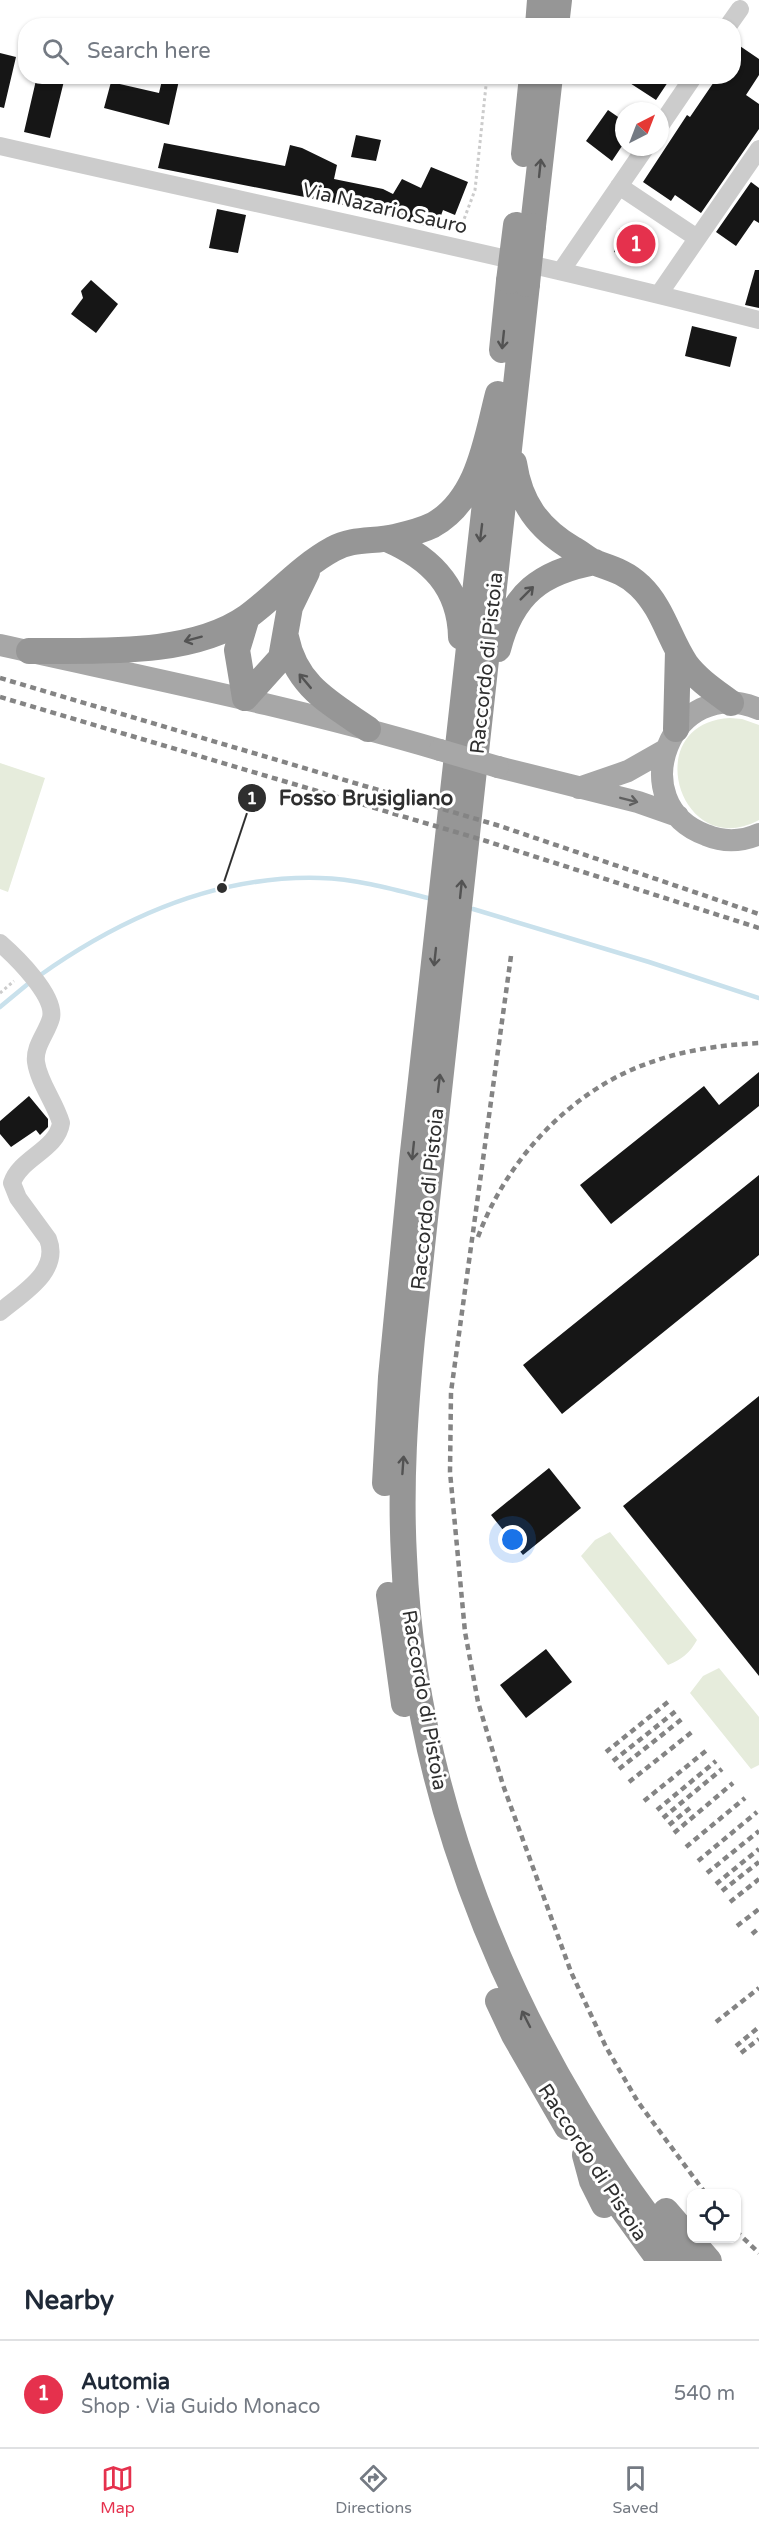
<!DOCTYPE html>
<html lang="en">
<head>
<meta charset="utf-8">
<style>
	body { margin:0; font-family:"Varela Round",sans-serif; background:#f6f6f7; color:#1f2937 }
	.controls { position:absolute; right:18px; bottom:18px; display:grid; overflow:hidden; border-radius:12px; box-shadow:0 2px 4px #0004 }
	.controls button { width:54px; height:54px; display:grid; place-items:center; padding:0; border:0; border-bottom:2px solid #e0e1e3; background:#fff; color:#1f2937; font:30px sans-serif }
	.compass { position:absolute; left:615px; top:102px; width:54px; height:54px; border-radius:50%; background:#fff; box-shadow:0 2px 4px #0004; rotate:42deg }
	.you { position:absolute; left:513px; top:1540px; width:21px; height:21px; margin:-15px; border:4px solid #fff; border-radius:50%; background:#1a73e8; box-shadow:0 0 0 9px #1a73e833 }
	.badge { display:grid; place-items:center; width:39px; height:39px; border-radius:50%; background:#e5314d; color:#fff; font-size:20px; font-weight:700 }
	.pin { position:absolute; translate:-50% -50%; border:3px solid #fff; box-shadow:0 2px 6px #0006 }
	.list { margin:0; padding:0; list-style:none }
	h2 { display:flex; justify-content:space-between; align-items:center; height:78px; margin:0; padding:0 24px; font-size:26px }
	h2 small { font-size:20px; font-weight:400; color:#747a83 }
	.list li { display:grid; grid-template-columns:39px 1fr auto; gap:18px; align-items:center; box-sizing:border-box; height:108px; padding:0 24px; border-top:2px solid #e0e1e3 }
	.list b { display:block; font-size:22px; white-space:nowrap }
	.list p { margin:0; font-size:20px; white-space:nowrap; color:#747a83 }
	.list em { font-size:20px; font-style:normal; color:#747a83 }
	.icon { flex:none; width:33px; height:33px; fill:none; stroke:currentColor; stroke-width:2; stroke-linecap:round; stroke-linejoin:round }
	.map { position:relative; flex:none; width:759px; height:2261px; overflow:hidden }
	.search { position:absolute; background:#fff; box-shadow:0 2px 4px #0004; left:18px; right:18px; top:18px; height:66px; display:flex; align-items:center; gap:15px; box-sizing:border-box; padding:0 21px; border-radius:24px; color:#747a83; font-size:22px }
	.sheet { height:186px; background:#fff }
	nav { display:flex; justify-content:space-around; align-items:center; box-sizing:border-box; height:84px; border-top:2px solid #e0e1e3; background:#fff; font-size:16px; color:#747a83 }
	nav a { display:grid; justify-items:center; gap:3px }
	nav .on { color:#e5314d }
	.map>svg:first-child { display:block }
	.green { fill:#e6ecdc }
	.lines { fill:none; stroke-linecap:round; stroke-linejoin:round }
	.stream { stroke:#c9e1ec; stroke-width:4.5 }
	.building { fill:#161616 }
	.path { stroke:#ccc; stroke-width:3; stroke-dasharray:3 3; stroke-linecap:butt }
	.minor { stroke:#ccc; stroke-width:18 }
	.major { stroke:#a7a7a7; stroke-width:22 }
	.highway { stroke:#969696; stroke-width:26 }
	.rail { stroke:#848484; stroke-width:4.5; stroke-dasharray:6 4.5; stroke-linecap:butt }
	.major-bridge { stroke:#a7a7a7; stroke-width:22 }
	.highway-bridge { stroke:#969696; stroke-width:26 }
	.oneway { stroke:#535353 }
	.oneway2 { stroke:#5f5f5f }
	.labels { text-anchor:middle; stroke-width:6; stroke-linejoin:round; paint-order:stroke }
	.street-label { font-size:20px; fill:#2f2f2f; stroke:#fff }
	.leader { fill:none; stroke:#2f2f2f; stroke-width:2 }
	.callout-dot { fill:#2f2f2f; stroke:#fff; stroke-width:2 }
	.mark-label { font-size:18px; text-anchor:middle; font-weight:bold; fill:#fff }
	.callout-label { font-size:21px; text-anchor:middle; font-weight:bold; fill:#2f2f2f; stroke:#fff; stroke-width:6; stroke-linejoin:round; paint-order:stroke }
</style>
</head>
<body>
<div class="map">
<svg width="759" height="2261" viewBox="0 0 759 2261">
	<rect width="100%" height="100%" fill="#fff"/>
	<path class="green" d="M 730,718 L 742,719 L 759,725 L 759,820 C 679,863 638,723 730,718 Z
		M 0,763 L 45,778 L 8,892 L 0,889 Z
		M 610,1532 L 697,1640 C 690,1653 681,1660 668,1665 L 581,1556 L 595,1540 Z
		M 719,1668 L 759,1717 L 759,1765 L 751,1769 L 690,1693 L 703,1676 Z"/>
	<g class="lines">
		<path class="stream" d="M 473,909 L 649,962 L 759,998
			M 39,976 C 122,917 216,875 320,878 C 357,879 393,889 428,898
			M 0,1007 L 29,983"/>
	</g>
	<path class="building" d="M 734,42 L 759,59 L 759,75 L 746,95 L 759,104 L 759,129 L 701,213 L 675,195 L 671,201 L 643,182 L 687,115 L 690,117 L 718,76 L 734,76 Z
		M 0,53 L 16,57 L 4,108 L 0,107 Z
		M 37,76 L 64,81 L 50,138 L 24,132 Z
		M 163,76 L 180,76 L 169,125 L 104,108 L 111,82 L 159,93 Z
		M 619,76 L 672,76 L 656,100 Z
		M 608,110 L 624,121 L 624,143 L 612,161 L 586,141 Z
		M 356,135 L 381,140 L 376,161 L 351,157 Z
		M 164,143 L 285,166 L 290,145 L 302,148 L 337,165 L 334,179 L 383,189 L 393,194 L 402,179 L 421,188 L 431,167 L 468,182 L 455,215 L 443,210 L 436,229 L 355,207 L 158,168 Z
		M 751,182 L 759,188 L 759,223 L 754,220 L 736,246 L 716,232 Z
		M 217,209 L 246,215 L 238,253 L 209,248 Z
		M 620,228 L 640,232 L 634,257 L 614,252 Z
		M 755,270 L 759,270 L 759,308 L 745,305 Z
		M 91,280 L 118,304 L 96,333 L 71,314 L 83,298 L 81,291 Z
		M 692,326 L 737,337 L 730,367 L 685,356 Z
		M 759,1072 L 759,1106 L 611,1224 L 580,1185 L 704,1086 L 719,1105 Z
		M 29,1096 L 48,1119 L 48,1127 L 40,1135 L 36,1130 L 11,1147 L 0,1134 L 0,1121 Z
		M 759,1175 L 759,1255 L 562,1414 L 523,1365 Z
		M 759,1396 L 759,1676 L 623,1506 Z
		M 549,1468 L 581,1508 L 523,1555 L 491,1515 Z
		M 546,1649 L 572,1682 L 526,1718 L 500,1685 Z"/>
	<g class="lines">
		<path class="path" d="M 488,24 L 489,26
			M 460,230 L 475,190 L 487,76
			M 0,993 L 14,981"/>
		<path class="minor" d="M 728,26 L 740,9
			M 660,126 L 694,76
			M 0,146 C 253,204 508,255 759,320
			M 619,186 L 697,238
			M 561,271 L 646,147
			M 659,294 L 759,149
			M 0,943 C 16,957 56,996 51,1018 C 47,1033 34,1046 36,1062 C 39,1083 55,1102 61,1123 C 57,1150 20,1158 12,1183 L 18,1198 L 48,1239 C 61,1272 21,1294 0,1312"/>
		<path class="major" d="M 0,645 C 148,678 295,707 440,750
			M 759,709 C 671,672 621,804 706,835 C 723,842 741,842 759,834
			M 498,767 L 638,802 L 678,816
			M 579,788 L 628,771 L 665,750"/>
		<path class="highway" d="M 538,26 L 540,0
			M 556,26 L 559,0
			M 524,154 L 532,76
			M 533,226 L 550,76
			M 527,284 L 412,1338 C 405,1411 400,1484 404,1557 C 412,1753 477,1943 578,2111 C 609,2163 644,2215 684,2261
			M 502,350 L 509,281
			M 514,463 C 520,503 538,528 573,549 C 581,553 588,560 596,563 C 613,569 627,573 640,586 C 663,608 669,639 686,664 C 698,680 715,691 731,703
			M 387,539 C 431,558 460,587 461,637
			M 286,637 C 296,686 329,702 368,729
			M 498,649 C 512,594 541,572 595,562
			M 29,651 C 96,650 190,657 247,617 C 277,595 300,567 333,549 C 353,538 373,542 395,537 C 408,534 421,531 433,525 C 479,499 486,440 498,394
			M 245,698 L 281,658 L 290,607 L 307,572
			M 245,698 L 237,650 L 247,617
			M 676,729 L 678,651
			M 385,1483 L 391,1377 L 412,1161 L 492,440
			M 389,1595 L 404,1704
			M 498,2001 L 514,2035 L 567,2127
			M 585,2155 L 592,2181 L 604,2205
			M 605,2185 L 660,2261
			M 666,2211 L 709,2261"/>
		<path class="rail" d="M 0,678 L 500,826 L 759,914
			M 0,697 L 486,841 L 759,928
			M 511,956 L 451,1392 L 450,1472 L 465,1632 L 478,1702 L 503,1785 L 571,1972 L 606,2047 L 638,2102 L 706,2194
			M 478,1237 C 506,1161 569,1092 646,1064 C 683,1050 721,1045 759,1043
			M 606,1752 L 668,1702
			M 613,1761 L 676,1711
			M 619,1769 L 682,1719
			M 629,1782 L 692,1732
			M 644,1801 L 707,1750
			M 657,1810 L 716,1761
			M 663,1818 L 722,1769
			M 669,1825 L 691,1807
			M 674,1833 L 733,1783
			M 686,1847 L 745,1798
			M 698,1861 L 757,1812
			M 707,1873 L 759,1831
			M 716,1884 L 759,1849
			M 722,1891 L 759,1862
			M 730,1902 L 759,1879
			M 737,1926 L 759,1909
			M 752,1934 L 759,1928
			M 716,2022 L 759,1988
			M 736,2046 L 759,2027
			M 741,2053 L 759,2039
			M 736,2231 L 759,2253"/>
		<path class="major-bridge" d="M 440,750 L 498,767"/>
		<path class="highway-bridge" d="M 509,281 L 516,225
			M 527,284 L 533,226"/>
	</g>
	<defs><path id="oneway-shaft" d="M-6 0H5M1.5-3L5.5 0L1.5 3" fill="none" stroke-width="1.6" stroke-linecap="round" stroke-linejoin="round" transform="scale(1.5)"/></defs>
	<g class="oneway">
		<use href="#oneway-shaft" transform="translate(540 168) rotate(-84)"/>
		<use href="#oneway-shaft" transform="translate(503 340) rotate(96)"/>
		<use href="#oneway-shaft" transform="translate(481 533) rotate(97)"/>
		<use href="#oneway-shaft" transform="translate(527 593) rotate(-45)"/>
		<use href="#oneway-shaft" transform="translate(193 639) rotate(165)"/>
		<use href="#oneway-shaft" transform="translate(305 681) rotate(-130)"/>
		<use href="#oneway-shaft" transform="translate(461 889) rotate(-84)"/>
		<use href="#oneway-shaft" transform="translate(435 957) rotate(96)"/>
		<use href="#oneway-shaft" transform="translate(439 1083) rotate(-83)"/>
		<use href="#oneway-shaft" transform="translate(413 1151) rotate(96)"/>
		<use href="#oneway-shaft" transform="translate(403 1465) rotate(-86)"/>
		<use href="#oneway-shaft" transform="translate(526 2019) rotate(-117)"/>
	</g>
	<use class="oneway2" href="#oneway-shaft" transform="translate(629 800) rotate(14)"/>
	<g class="labels">
		<g class="street-label">
			<text transform="translate(385 208) rotate(13)" y="7">Via Nazario Sauro</text>
			<text transform="translate(486 663) rotate(-84)" y="7">Raccordo di Pistoia</text>
			<text transform="translate(427 1199) rotate(-84)" y="7">Raccordo di Pistoia</text>
			<text transform="translate(425 1700) rotate(80)" y="7">Raccordo di Pistoia</text>
			<text transform="translate(593 2162) rotate(57)" y="7">Raccordo di Pistoia</text>
		</g>
	</g>
	<path class="leader" d="M222 888L252 798"/>
	<g class="callout-dot">
		<circle cx="222" cy="888" r="6"/>
		<circle cx="252" cy="798" r="15"/>
	</g>
	<g class="mark-label">
		<text x="252" y="804">1</text>
	</g>
	<g class="callout-label">
		<text x="366" y="805">Fosso Brusigliano</text>
	</g>
</svg>
<div class="controls">
<button><svg class="icon" aria-label="locate" viewBox="0 0 24 24"><circle cx="12" cy="12" r="6"/><path d="M12 2v4M12 18v4M2 12h4M18 12h4"/></svg></button>
</div>
<svg class="compass" viewBox="-18 -18 36 36"><path d="M0-13l5 13h-10z" fill="#e53935"/><path d="M0 13l5-13h-10z" fill="#747a83"/></svg>
<div class="you"></div>
<div class="pin badge" style="left:636px;top:244px">1</div>
<div class="search"><svg class="icon" aria-label="search" viewBox="0 0 24 24"><circle cx="10" cy="10" r="6"/><path d="M15 15l6 6"/></svg>Search here</div>
</div>
<section class="sheet">
<h2>Nearby<small></small></h2>
<ul class="list">
<li><span class="badge">1</span><div><b>Automia</b><p>Shop · Via Guido Monaco</p></div><em>540 m</em></li>
</ul>
</section>
<nav>
<a class="on"><svg class="icon" aria-label="map" viewBox="0 0 24 24"><path d="M3 6l6-2 6 2 6-2v14l-6 2-6-2-6 2zM9 4v14M15 6v14"/></svg>Map</a>
<a><svg class="icon" aria-label="directions" viewBox="0 0 24 24"><path d="M12 3l9 9-9 9-9-9zM9 14v-3h6M13 9l2 2-2 2"/></svg>Directions</a>
<a><svg class="icon" aria-label="saved" viewBox="0 0 24 24"><path d="M7 4h10v16l-5-4-5 4z"/></svg>Saved</a>
</nav>
</body>
</html>
